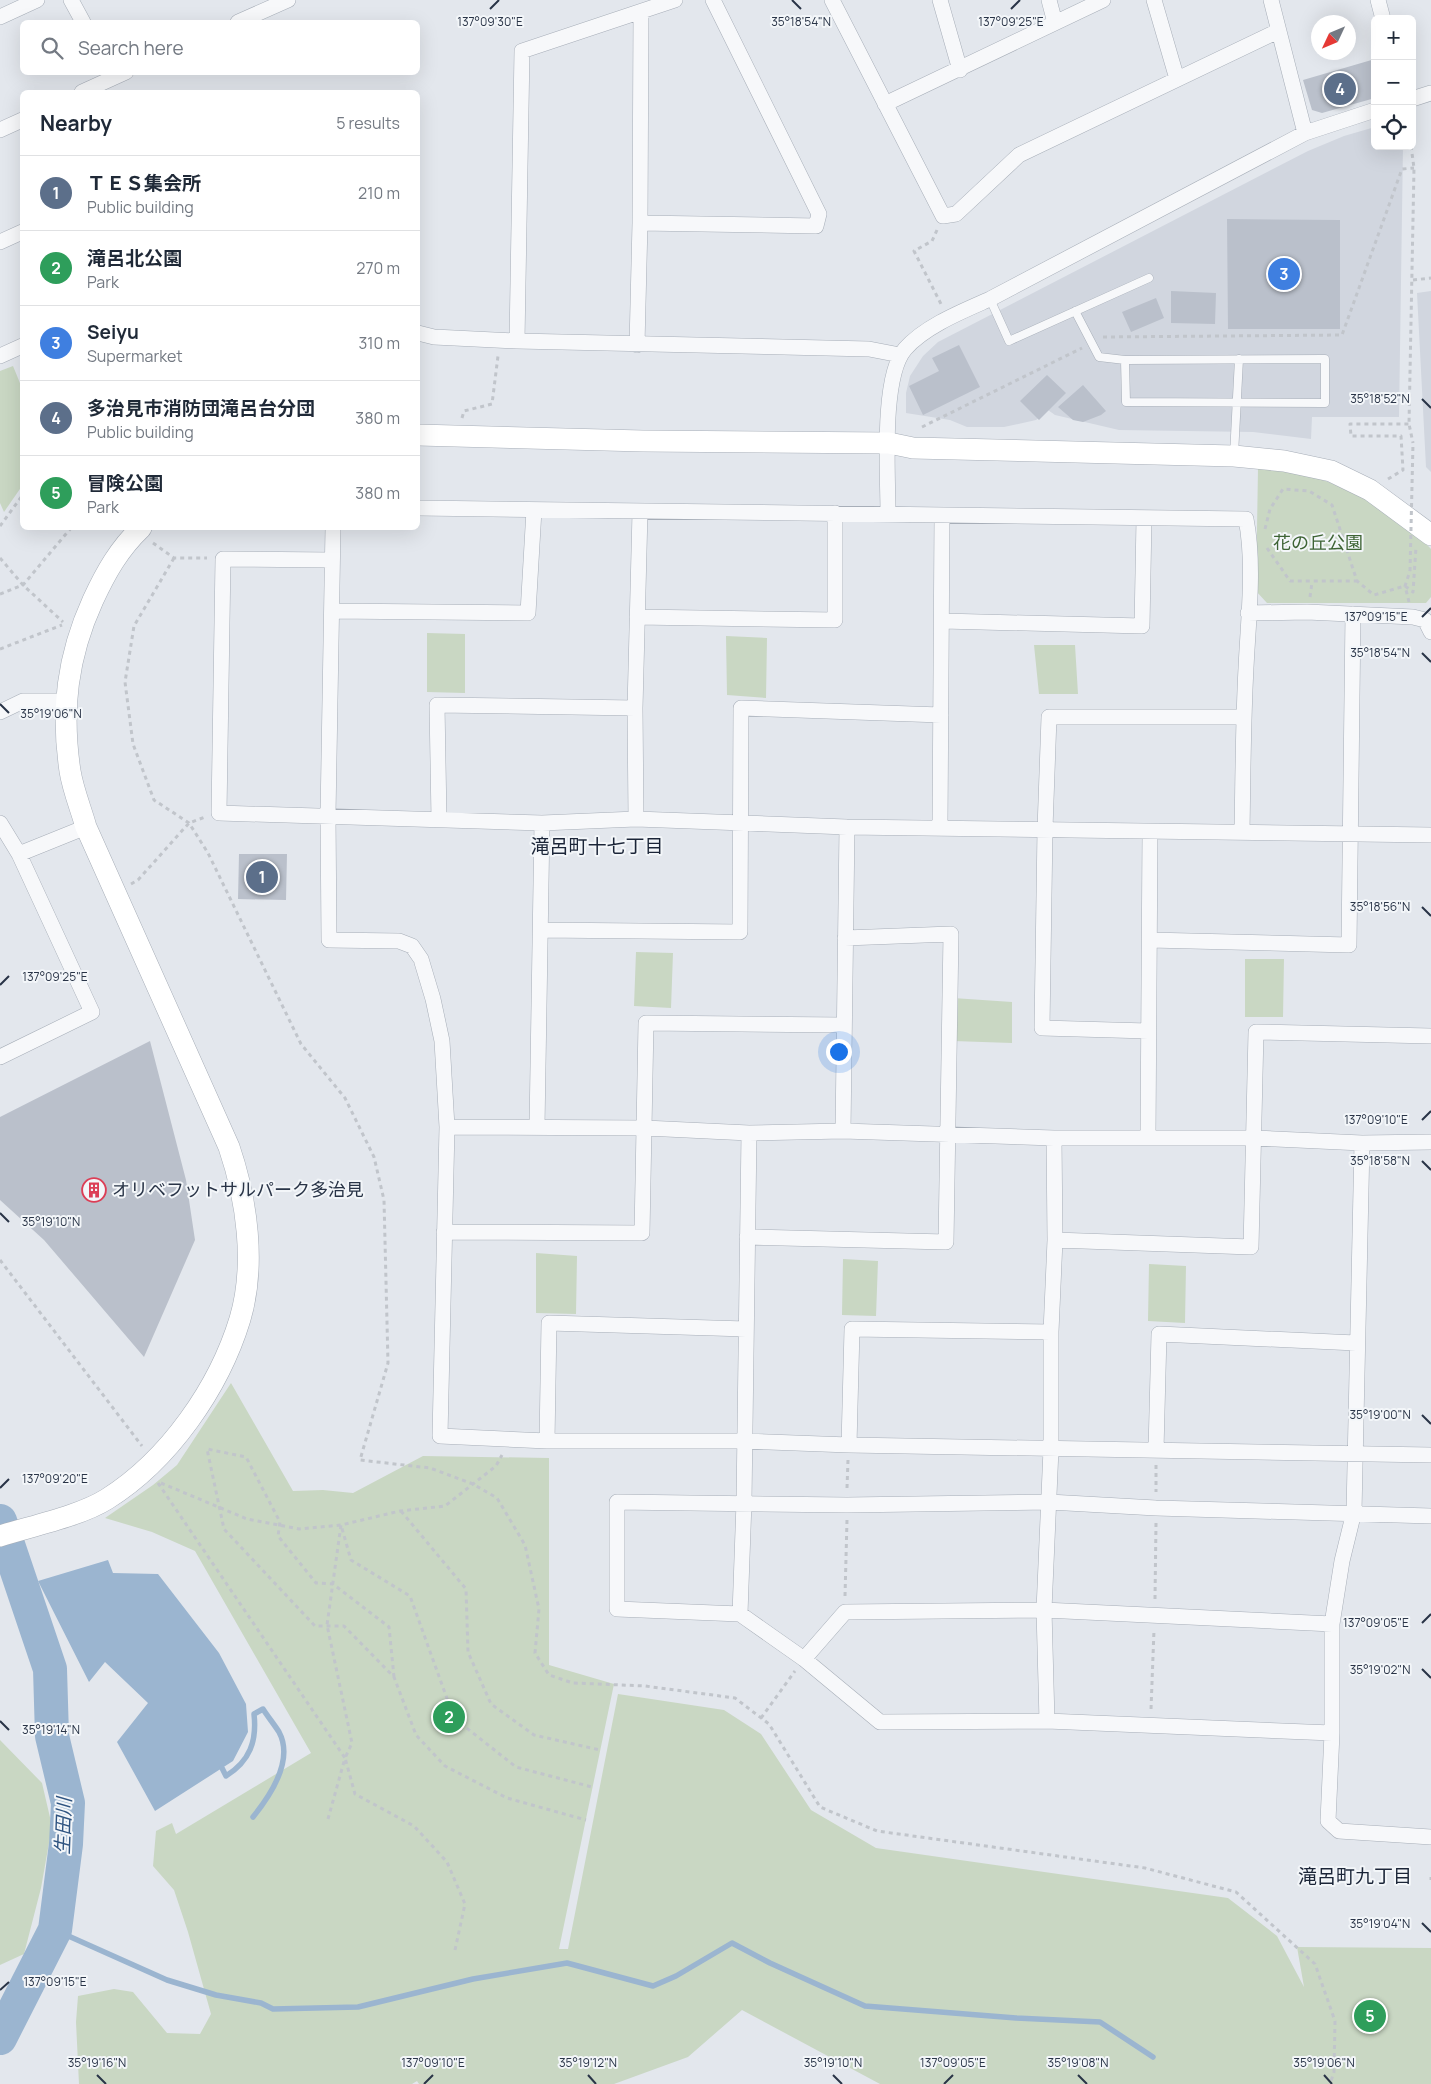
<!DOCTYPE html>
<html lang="en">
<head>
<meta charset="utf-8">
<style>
	body { margin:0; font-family:Manrope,"Noto Sans JP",sans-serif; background:#f2f2f3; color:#1f2937 }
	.controls { position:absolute; right:15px; top:15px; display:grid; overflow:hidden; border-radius:8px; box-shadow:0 5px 20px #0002 }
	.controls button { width:45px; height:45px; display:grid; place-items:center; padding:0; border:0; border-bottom:1px solid #e0e1e3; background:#fff; color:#1f2937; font:25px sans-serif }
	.compass { position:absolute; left:1311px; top:15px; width:45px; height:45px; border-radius:50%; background:#fff; box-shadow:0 5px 20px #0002; rotate:226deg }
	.you { position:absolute; left:838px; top:1051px; width:18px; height:18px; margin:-12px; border:4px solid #fff; border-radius:50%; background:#1a73e8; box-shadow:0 0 0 8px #1a73e833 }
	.badge { display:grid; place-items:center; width:32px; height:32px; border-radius:50%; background:#111827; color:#fff; font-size:16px; font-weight:700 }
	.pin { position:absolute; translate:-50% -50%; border:2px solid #fff; box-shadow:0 1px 5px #0006 }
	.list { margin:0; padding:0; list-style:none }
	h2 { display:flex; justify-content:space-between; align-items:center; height:65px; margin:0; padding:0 20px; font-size:21px }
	h2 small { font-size:16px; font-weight:400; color:#747a83 }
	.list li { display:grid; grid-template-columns:32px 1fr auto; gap:15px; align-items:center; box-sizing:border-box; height:75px; padding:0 20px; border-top:1px solid #e0e1e3 }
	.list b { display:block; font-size:19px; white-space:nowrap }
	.list p { margin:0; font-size:16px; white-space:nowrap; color:#747a83 }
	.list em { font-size:16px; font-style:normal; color:#747a83 }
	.icon { flex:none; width:28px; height:28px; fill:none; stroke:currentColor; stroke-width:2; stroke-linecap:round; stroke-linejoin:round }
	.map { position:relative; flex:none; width:1431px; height:2084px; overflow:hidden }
	.search { position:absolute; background:#fff; box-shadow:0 5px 20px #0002; left:20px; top:20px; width:400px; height:55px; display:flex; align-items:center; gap:12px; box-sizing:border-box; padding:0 18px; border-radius:8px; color:#747a83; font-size:19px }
	.panel { position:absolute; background:#fff; box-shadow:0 5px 20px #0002; left:20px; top:90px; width:400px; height:440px; border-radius:8px }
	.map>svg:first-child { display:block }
	.built { fill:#d1d6df }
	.green { fill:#c9d7c3 }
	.water { fill:#9bb5d0 }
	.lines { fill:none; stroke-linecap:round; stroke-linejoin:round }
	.stream { stroke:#9bb5d0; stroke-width:5.5 }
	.river { stroke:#9bb5d0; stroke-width:34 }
	.building { fill:#bac0cb }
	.lane-casing { stroke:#a7aeb8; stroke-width:9 }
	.street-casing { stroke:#a7aeb8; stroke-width:16 }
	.secondary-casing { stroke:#a7aeb8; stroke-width:22 }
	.path { stroke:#c1c5cb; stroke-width:3; stroke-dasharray:4 4; stroke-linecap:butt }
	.lane { stroke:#f7f8fa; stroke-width:8 }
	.street { stroke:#f7f8fa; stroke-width:15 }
	.secondary { stroke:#fff; stroke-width:21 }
	.path-bridge { stroke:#c1c5cb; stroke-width:3; stroke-dasharray:4 4; stroke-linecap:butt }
	.ticks { fill:none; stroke:#293447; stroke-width:2 }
	.labels { text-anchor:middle; stroke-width:4; stroke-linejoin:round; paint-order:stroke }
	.park-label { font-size:18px; fill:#3e6435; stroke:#f3f6f9 }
	.poi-label { font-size:18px; fill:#293447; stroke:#f3f6f9; text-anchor:start }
	.neighbourhood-label { font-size:19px; fill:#1b2538; stroke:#f3f6f9 }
	.water-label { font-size:19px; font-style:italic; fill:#2e5380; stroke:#f3f6f9 }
	.ticks-label { font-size:12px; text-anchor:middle; fill:#293447; stroke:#f3f6f9; stroke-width:4; stroke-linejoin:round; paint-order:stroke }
</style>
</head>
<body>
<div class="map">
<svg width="1431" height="2084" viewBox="0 0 1431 2084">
	<rect width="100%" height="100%" fill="#e3e7ed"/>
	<path class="built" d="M 1375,127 L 1375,146 L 1403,146 L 1399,417 L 1312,417 L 1311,439 L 1253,432 L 1119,430 L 1055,415 L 1048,410 L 1036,420 L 1004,427 L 967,427 L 950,420 L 906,413 L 906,393 L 910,376 L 923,356 L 938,342 L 1308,151 L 1344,136 Z
		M 1431,291 L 1431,472 L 1426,467 L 1417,293 Z"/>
	<path class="green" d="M 13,366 L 22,388 L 22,486 L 4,512 L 0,503 L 0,371 Z
		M 1258,468 C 1270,469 1284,469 1296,472 C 1345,484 1397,512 1431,549 L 1431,597 L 1426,603 L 1267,603 L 1256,591 Z
		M 427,633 L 465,634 L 465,693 L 427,692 Z
		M 726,636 L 767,638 L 766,698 L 727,695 Z
		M 1034,645 L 1075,645 L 1078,694 L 1039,694 Z
		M 636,952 L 673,953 L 671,1008 L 634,1006 Z
		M 1245,959 L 1284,959 L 1283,1017 L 1245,1017 Z
		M 953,998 L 1012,1002 L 1012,1043 L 953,1041 Z
		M 536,1253 L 577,1256 L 576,1314 L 536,1313 Z
		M 843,1259 L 878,1261 L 876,1316 L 842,1315 Z
		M 1149,1264 L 1186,1266 L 1185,1323 L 1148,1321 Z
		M 231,1383 L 293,1491 L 323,1490 L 353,1493 L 423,1456 L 549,1458 L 549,1665 L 614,1684 L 559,1949 L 568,1949 L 618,1694 L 724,1710 L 761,1734 L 811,1810 L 876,1848 L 1228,1898 L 1277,1936 L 1304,1987 L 1297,1947 L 1431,1948 L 1431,2084 L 880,2084 L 742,2010 L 688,2057 L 614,2084 L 419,2084 L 417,2081 L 412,2084 L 79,2084 L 76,2022 L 78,1996 L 114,1989 L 133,1992 L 167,2033 L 200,2034 L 211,2014 L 188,1932 L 174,1890 L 153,1866 L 156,1831 L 172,1823 L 176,1834 L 311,1753 L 195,1551 L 152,1532 L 105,1518 L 153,1485 L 177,1465 Z
		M 0,1740 L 42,1783 L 52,1826 L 41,1888 L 24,1954 L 0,1965 Z"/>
	<path class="water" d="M 108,1560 L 113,1573 L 158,1574 L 219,1653 L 246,1704 L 248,1732 L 233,1761 L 155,1811 L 117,1742 L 148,1703 L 105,1662 L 89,1682 L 38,1581 Z"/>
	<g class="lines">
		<path class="stream" d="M 222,1768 L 226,1776 C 250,1761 257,1741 254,1714 L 263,1709 C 268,1717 274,1724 279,1732 C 294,1760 270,1796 253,1817
			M 55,1930 L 167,1980 L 216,1995 L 261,2003 L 273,2009 L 358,2007 L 473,1979 L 567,1963 L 653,1986 L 676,1976 L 732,1943 L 770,1963 L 865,2006 L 1016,2018 L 1100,2022 L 1153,2057"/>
		<path class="river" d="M 0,1521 L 50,1669 L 52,1736 L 68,1803 L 66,1844 L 55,1930 L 0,2038"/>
	</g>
	<path class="building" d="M 1375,59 L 1375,98 L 1322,113 L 1312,110 L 1303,80 Z
		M 1227,219 L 1340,220 L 1340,329 L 1228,329 Z
		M 1171,291 L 1216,293 L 1215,324 L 1171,323 Z
		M 1156,298 L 1164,318 L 1131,332 L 1122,312 Z
		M 959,345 L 980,387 L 923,415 L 909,386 L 939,371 L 932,358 Z
		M 1047,375 L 1066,393 L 1039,420 L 1020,401 Z
		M 1083,385 L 1106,411 L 1101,415 L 1083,422 L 1073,420 L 1058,407 Z
		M 239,854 L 287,854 L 286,900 L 238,899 Z
		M 150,1041 L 186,1180 L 195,1240 L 144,1357 L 44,1240 L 0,1200 L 0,1117 Z"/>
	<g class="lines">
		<g class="lane-casing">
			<path id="lane" d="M 990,299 L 1009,341 L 1149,278
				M 1075,311 L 1099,357 L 1125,360 L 1126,402 L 1325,403 L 1325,359 L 1125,360
				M 1234,455 L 1239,359"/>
		</g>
		<g class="street-casing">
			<path id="street" d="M 71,0 L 83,22
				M 832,0 L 943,216 L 956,214 L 1019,155 L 1278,31
				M 940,0 L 960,70
				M 1049,0 L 1055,23
				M 1154,0 L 1177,79
				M 1271,0 L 1305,133
				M 1378,0 L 1383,19
				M 0,17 L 37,0
				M 238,22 L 288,0
				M 82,92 L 126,72
				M 1412,99 L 1431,93
				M 885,104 L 1103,0
				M 0,130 L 22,120
				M 640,223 L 816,226 L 819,214 L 713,0
				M 0,242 L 22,232
				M 418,333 L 434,337 L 517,341 L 869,349 L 900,355
				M 517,341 L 522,51 L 675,0
				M 637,345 L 640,223 L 641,12
				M 0,356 L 22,346
				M 418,508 L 1246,519 C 1255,564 1248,623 1246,668 C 1243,723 1243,777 1242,832
				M 888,513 C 888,474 881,377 905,349 C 925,326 963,311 990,299 L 1305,133 L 1375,110
				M 333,528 L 328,815 L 329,940 L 399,941 L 412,946 L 421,959 L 433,999 L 442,1041 L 447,1127 L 440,1436 L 547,1441 L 745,1441 L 849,1445 L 1431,1455
				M 331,560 L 223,559 L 219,813 L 542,823 L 636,819 L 847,827 L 1431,835
				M 332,611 L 528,613 L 534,510
				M 1248,613 L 1307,612 L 1413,617 L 1425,620 L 1431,632
				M 637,617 L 835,620 L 835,513
				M 943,621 L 1142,626 L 1144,519
				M 0,712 L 23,701 L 65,701
				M 439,819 L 437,705 L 635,708
				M 636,819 L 635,708 L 640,512
				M 0,823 L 19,854
				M 940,828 L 942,516
				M 541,930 L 740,932 L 741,708 L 941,715
				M 1150,940 L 1349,945 L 1353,614
				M 1148,1031 L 1042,1028 L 1045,829 L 1049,717 L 1243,717
				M 0,1057 L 92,1012 L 19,854 L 86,827
				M 447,1127 L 645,1128 L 749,1133 L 843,1131 L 1054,1138 L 1254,1138 L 1362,1143 L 1431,1142
				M 537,1127 L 542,823
				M 843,1131 L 847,827
				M 1148,1137 L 1150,832
				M 1362,1143 L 1354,1512 L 1342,1561 L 1332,1624 L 1332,1733 L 1328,1821 L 1339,1831 L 1431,1837
				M 444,1232 L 642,1233 L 646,1023 L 843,1025
				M 747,1237 L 946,1242 L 951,934 L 845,938
				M 1055,1240 L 1251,1247 L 1256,1032 L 1431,1036
				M 547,1441 L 549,1323 L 746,1329
				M 849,1445 L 852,1329 L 1051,1332
				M 1156,1450 L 1159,1334 L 1356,1343
				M 740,1614 L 744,1502 L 749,1133
				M 804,1659 L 845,1612 L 1044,1610 L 1332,1624
				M 1047,1721 L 1044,1610 L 1051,1449 L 1051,1332 L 1055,1240 L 1054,1138
				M 1332,1733 L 1047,1721 L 880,1722 L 804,1659 L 740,1614 L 617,1609 L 617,1502 L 847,1505 L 1049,1502 L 1156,1508 L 1431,1516"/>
		</g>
		<g class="secondary-casing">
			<path id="secondary" d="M 418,435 L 643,441 L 889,443 L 913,448 L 1234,456 L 1284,461 L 1331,471 L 1370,490 L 1431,535
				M 0,1536 C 32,1526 80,1516 107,1499 C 169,1460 219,1388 240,1319 C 256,1265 247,1200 229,1147 L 86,827 C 81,809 73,790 70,771 C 61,710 67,657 93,600 C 106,572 119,549 141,528"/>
		</g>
		<path class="path" d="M 1411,146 L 1414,168 L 1409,424 L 1413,443
			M 937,230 L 932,241 L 914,251 L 941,304
			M 1413,280 L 1431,278
			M 1103,337 L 1342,335 L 1402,169 L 1414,168
			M 462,418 L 464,411 L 492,404 L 498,356
			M 922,427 L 1082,348
			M 1388,479 L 1403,470 L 1401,436 L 1351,436 L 1350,424 L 1409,424
			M 0,526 L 22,496
			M 1265,529 L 1270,509 L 1283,489 L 1309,491 L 1332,505 L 1357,581 L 1374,595 L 1405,586 L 1413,592 L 1416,547
			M 153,543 L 174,558 L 207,558
			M 1267,548 L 1290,581 L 1357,581
			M 0,558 L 23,585 L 63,622
			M 174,558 L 134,626 L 125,682 L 133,744 L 154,800 L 189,823 L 208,853 L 301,1044 L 345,1098 L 374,1157 L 384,1200 L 388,1363 L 360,1460 L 430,1468 L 473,1484 L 497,1498 L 525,1545 L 539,1609 L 535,1653 L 549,1675 L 573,1683 L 645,1686 L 735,1698 L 769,1724 L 820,1807 L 877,1831 L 1145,1868 L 1236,1892 L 1315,1964 L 1335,2021 L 1334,2072 L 1330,2084
			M 0,594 L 23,585 L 71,528
			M 1310,597 L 1312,582
			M 1409,602 L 1405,586 L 1410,571
			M 0,649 L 62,625
			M 131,884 L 138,880 L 189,823 L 205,817
			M 0,1260 L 142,1446
			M 1156,1465 L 1156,1492
			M 158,1483 L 345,1758 L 328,1819
			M 161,1483 L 247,1519 L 299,1529 L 341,1525 L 351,1560 L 410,1596 L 454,1718 L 516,1767 L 592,1787
			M 847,1488 L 848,1460
			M 401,1511 L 466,1589 L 468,1652 L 491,1704 L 534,1735 L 600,1750
			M 845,1596 L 847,1520
			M 1155,1599 L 1156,1523
			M 394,1677 L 389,1627 L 333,1584 L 316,1583 L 278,1536 L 280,1522 L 246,1457 L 207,1449 L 224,1529 L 315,1626 L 344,1626 L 394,1677 L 416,1735 L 445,1766 L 507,1798 L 586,1820
			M 1151,1709 L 1154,1630
			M 761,1718 L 795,1671
			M 1431,1877 L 1431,1880
			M 455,1950 L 465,1904 L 447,1862 L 414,1826 L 355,1794 L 345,1758 L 352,1743 L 327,1625 L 341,1525 L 400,1511 L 445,1506 L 496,1466 L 502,1455"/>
		<use href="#lane" class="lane"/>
		<use href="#street" class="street"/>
		<use href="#secondary" class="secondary"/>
		<path class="path-bridge" d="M 1410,571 L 1413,443"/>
	</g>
	<path class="ticks" d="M 792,0 L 801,9M 490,9 L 499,0M 1011,9 L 1020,0M 1422,399 L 1431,408M 1422,617 L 1431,608M 1422,653 L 1431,662M 0,704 L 9,713M 1422,907 L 1431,916M 0,985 L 9,976M 1422,1120 L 1431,1111M 1422,1161 L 1431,1170M 0,1213 L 9,1222M 1422,1415 L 1431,1424M 0,1488 L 9,1479M 1422,1623 L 1431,1614M 1422,1669 L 1431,1678M 0,1721 L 9,1730M 1422,1923 L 1431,1932M 0,1990 L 9,1982M 97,2075 L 106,2084M 588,2075 L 596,2084M 833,2075 L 842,2084M 1078,2075 L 1087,2084M 1324,2075 L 1332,2084M 424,2084 L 433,2075M 944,2084 L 953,2075"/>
	<defs>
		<g id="building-ring" transform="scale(1.25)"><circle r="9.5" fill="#f3f6f9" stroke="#dc3e56" stroke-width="1.5"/><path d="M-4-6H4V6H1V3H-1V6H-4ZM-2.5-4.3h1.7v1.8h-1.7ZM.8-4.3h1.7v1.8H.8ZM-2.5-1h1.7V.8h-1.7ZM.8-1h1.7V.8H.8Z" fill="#dc3e56"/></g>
	</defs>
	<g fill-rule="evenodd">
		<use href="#building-ring" x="94" y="1190"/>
	</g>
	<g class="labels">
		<g class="park-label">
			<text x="1318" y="549">花の丘公園</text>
		</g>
		<g class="poi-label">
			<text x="112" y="1196">オリベフットサルパーク多治見</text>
		</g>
		<g class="neighbourhood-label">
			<text x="597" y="853">滝呂町十七丁目</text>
			<text x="1355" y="1883">滝呂町九丁目</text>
		</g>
		<g class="water-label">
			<text transform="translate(63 1826) rotate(-88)" y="7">生田川</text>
		</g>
	</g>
	<g class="ticks-label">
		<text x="490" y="26">137°09'30"E</text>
		<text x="1011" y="26">137°09'25"E</text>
		<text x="801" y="26">35°18'54"N</text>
		<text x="1380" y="403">35°18'52"N</text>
		<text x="1376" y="621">137°09'15"E</text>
		<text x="1380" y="657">35°18'54"N</text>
		<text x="51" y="718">35°19'06"N</text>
		<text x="1380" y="911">35°18'56"N</text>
		<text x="55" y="981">137°09'25"E</text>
		<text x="1376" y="1124">137°09'10"E</text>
		<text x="1380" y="1165">35°18'58"N</text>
		<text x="51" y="1226">35°19'10"N</text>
		<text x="1380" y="1419">35°19'00"N</text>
		<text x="55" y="1483">137°09'20"E</text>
		<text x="1376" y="1627">137°09'05"E</text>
		<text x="1380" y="1674">35°19'02"N</text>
		<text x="51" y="1734">35°19'14"N</text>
		<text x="1380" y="1928">35°19'04"N</text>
		<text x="55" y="1986">137°09'15"E</text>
		<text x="97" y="2067">35°19'16"N</text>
		<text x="588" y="2067">35°19'12"N</text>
		<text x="833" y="2067">35°19'10"N</text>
		<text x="1078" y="2067">35°19'08"N</text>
		<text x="1324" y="2067">35°19'06"N</text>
		<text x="433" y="2067">137°09'10"E</text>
		<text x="953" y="2067">137°09'05"E</text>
	</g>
</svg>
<div class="controls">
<button>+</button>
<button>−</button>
<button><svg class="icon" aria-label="locate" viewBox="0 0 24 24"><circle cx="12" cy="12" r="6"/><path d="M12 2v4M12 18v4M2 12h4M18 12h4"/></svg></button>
</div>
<svg class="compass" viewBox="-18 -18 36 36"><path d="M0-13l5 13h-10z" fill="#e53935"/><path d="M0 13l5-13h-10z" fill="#747a83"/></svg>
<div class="you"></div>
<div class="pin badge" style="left:262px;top:877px;background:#5c6f8a">1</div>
<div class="pin badge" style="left:449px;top:1717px;background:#2e9e5b">2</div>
<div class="pin badge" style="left:1284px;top:274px;background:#3f7fe0">3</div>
<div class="pin badge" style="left:1340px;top:89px;background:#5c6f8a">4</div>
<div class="pin badge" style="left:1370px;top:2016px;background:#2e9e5b">5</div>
<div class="search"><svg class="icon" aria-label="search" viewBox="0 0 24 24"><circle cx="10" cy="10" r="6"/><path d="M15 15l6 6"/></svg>Search here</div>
<section class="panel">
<h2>Nearby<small>5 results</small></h2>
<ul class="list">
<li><span class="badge" style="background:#5c6f8a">1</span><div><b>ＴＥＳ集会所</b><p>Public building</p></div><em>210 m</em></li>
<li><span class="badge" style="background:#2e9e5b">2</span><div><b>滝呂北公園</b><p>Park</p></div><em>270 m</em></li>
<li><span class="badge" style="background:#3f7fe0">3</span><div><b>Seiyu</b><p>Supermarket</p></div><em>310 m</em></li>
<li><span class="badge" style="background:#5c6f8a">4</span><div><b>多治見市消防団滝呂台分団</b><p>Public building</p></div><em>380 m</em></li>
<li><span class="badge" style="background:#2e9e5b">5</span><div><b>冒険公園</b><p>Park</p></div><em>380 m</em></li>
</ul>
</section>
</div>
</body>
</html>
